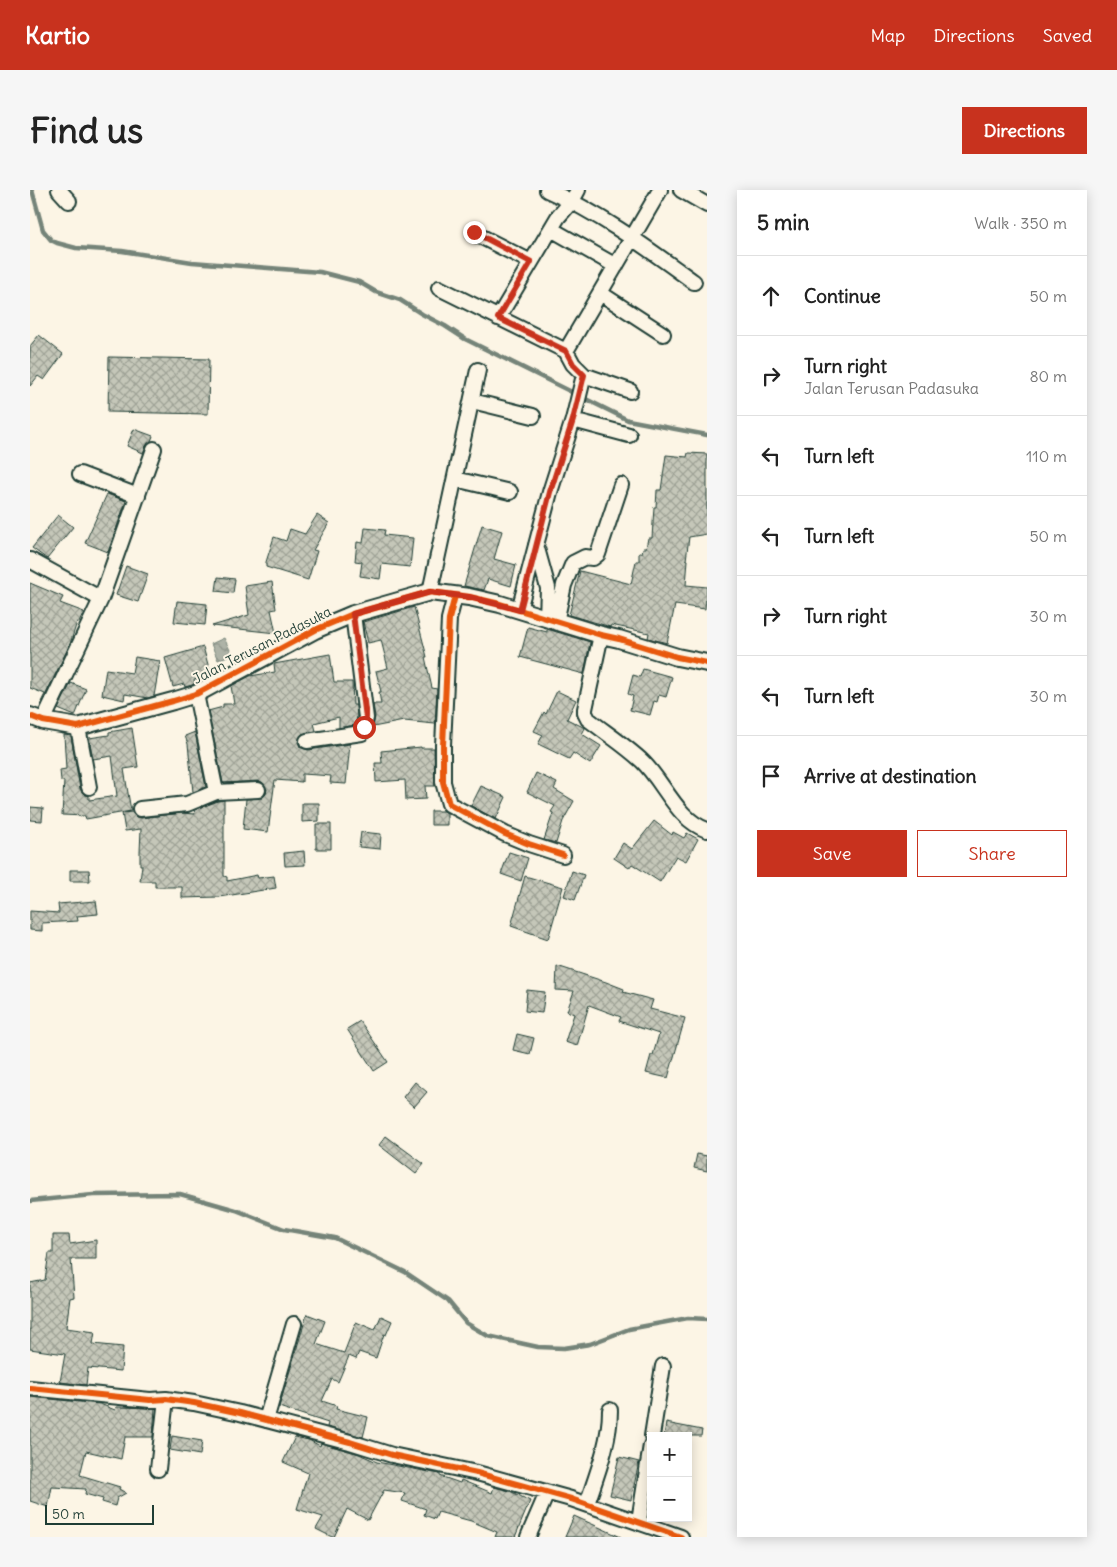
<!DOCTYPE html>
<html lang="en">
<head>
<meta charset="utf-8">
<style>
	body { margin:0; font-family:Delius,sans-serif; background:#f6f6f6; color:#222 }
	.controls { position:absolute; right:15px; bottom:15px; display:grid; overflow:hidden; border-radius:0px; box-shadow:0 2px 12px #0003 }
	.controls button { width:45px; height:45px; display:grid; place-items:center; padding:0; border:0; border-bottom:1px solid #e0e0e0; background:#fff; color:#222; font:25px sans-serif }
	.scale { position:absolute; left:15px; bottom:12px; width:109px; box-sizing:border-box; padding-left:5px; border:2px solid #1f3d34; border-top:0; font-size:14px; line-height:18px; white-space:nowrap; color:#1f3d34; -webkit-text-stroke:4px #fcf5e5; paint-order:stroke }
	.stop { position:absolute; width:15px; height:15px; margin:-11px; border:4px solid #c8321e; border-radius:50%; background:#fff }
	.stop.end { background:#c8321e; border-color:#fff; box-shadow:0 1px 5px #0008 }
	.list { margin:0; padding:0; list-style:none }
	h2 { display:flex; justify-content:space-between; align-items:center; height:65px; margin:0; padding:0 20px; font-size:21px }
	h2 small { font-size:16px; font-weight:400; color:#767676 }
	.list li { display:grid; grid-template-columns:32px 1fr auto; gap:15px; align-items:center; box-sizing:border-box; height:80px; padding:0 20px; border-top:1px solid #e0e0e0 }
	.list b { display:block; font-size:19px; white-space:nowrap }
	.list p { margin:0; font-size:16px; white-space:nowrap; color:#767676 }
	.list em { font-size:16px; font-style:normal; color:#767676 }
	.actions { display:flex; gap:10px; padding:15px 20px }
	.actions a { flex:1; padding:11px 0; border:1px solid #c8321e; border-radius:0px; text-align:center; font-size:18px; color:#c8321e }
	.actions .main { background:#c8321e; color:#fff }
	.icon { flex:none; width:28px; height:28px; fill:none; stroke:currentColor; stroke-width:2; stroke-linecap:round; stroke-linejoin:round }
	.map { position:relative; flex:none; width:677px; height:1347px; overflow:hidden; border-radius:0px }
	header { display:flex; align-items:center; gap:30px; box-sizing:border-box; height:70px; padding:0 25px; background:#c8321e; color:#fff }
	header strong { font-size:24px }
	nav { display:flex; gap:28px; margin-inline-start:auto; font-size:18px }
	.intro { display:flex; align-items:center; justify-content:space-between; box-sizing:border-box; height:120px; padding:0 30px }
	h1 { margin:0; font-size:35px }
	.button { padding:12px 22px; border-radius:0px; background:#c8321e; color:#fff; font-size:18px; font-weight:700 }
	main { display:flex; gap:30px; padding:0 30px }
	aside { flex:1; background:#fff; border-radius:0px; box-shadow:0 2px 12px #0003 }
	.map>svg:first-child { display:block }
	.water { fill:url(#water-waves); stroke:#758479 }
	.lines { fill:none; stroke-linecap:round; stroke-linejoin:round }
	.stream { stroke:#758479; stroke-width:4.5 }
	.building { fill:url(#building-cross-hatch); stroke:#1f3d34 }
	.minor-casing { stroke:#1f3d34; stroke-width:18 }
	.tertiary-casing { stroke:#1f3d34; stroke-width:20 }
	.minor { stroke:#fcf5e5; stroke-width:14 }
	.tertiary { stroke:#fcf5e5; stroke-width:16 }
	.cycleway-casing { stroke:#fcf5e5; stroke-width:9 }
	.cycleway { stroke:#e8590c; stroke-width:6 }
	.route { stroke:#c8321e; stroke-width:6 }
	.labels { text-anchor:middle; stroke-width:4; stroke-linejoin:round; paint-order:stroke }
	.street-label { font-size:14px; fill:#1f3d34; stroke:#fcf5e5 }
</style>
</head>
<body>
<header>
<strong>Kartio</strong>
<nav><a>Map</a><a>Directions</a><a>Saved</a></nav>
</header>
<div class="intro"><h1>Find us</h1><a class="button">Directions</a></div>
<main>
<div class="map">
<svg width="677" height="1347" viewBox="0 0 677 1347">
	<defs>
		<pattern id="water-waves" width="16" height="10" patternUnits="userSpaceOnUse" patternTransform="scale(1.25)"><rect width="16" height="10" fill="#aeb3a7"/><path d="M0 5q4-4 8 0t8 0" fill="none" stroke="#8d9389"/></pattern>
		<pattern id="building-cross-hatch" width="8" height="8" patternUnits="userSpaceOnUse" patternTransform="scale(1.25)"><rect width="8" height="8" fill="#c5c7b9"/><path d="M0 0l8 8M0 8l8-8" fill="none" stroke="#9fa397"/></pattern>
	</defs>
	<rect width="100%" height="100%" fill="#fcf5e5"/>
	<filter id="ink" filterUnits="userSpaceOnUse"><feTurbulence type="fractalNoise" baseFrequency=".02" numOctaves="2"/><feDisplacementMap in="SourceGraphic" scale="10" xChannelSelector="R" yChannelSelector="G"/><feConvolveMatrix kernelMatrix="1 2 1 2 8 2 1 2 1" color-interpolation-filters="sRGB"/></filter>
	<g filter="url(#ink)">
		<path class="water" d="M 194,448 L 202,464 L 188,470 L 181,454 Z"/>
		<g class="lines">
			<path class="stream" d="M 2,0 L 13,40 L 21,50 L 27,53 L 46,58 L 92,61 L 162,72 L 290,82 L 329,92 L 346,102 L 370,110 L 392,124 L 415,136 L 435,149 L 598,230 L 677,245
				M 0,1011 L 63,1005 L 150,1004 L 206,1020 L 254,1039 L 305,1048 L 375,1082 L 418,1111 L 436,1133 L 458,1146 L 508,1157 L 534,1158 L 560,1154 L 599,1139 L 658,1128 L 677,1129"/>
		</g>
		<path class="building" d="M 9,145 L 33,164 L 14,190 L 8,186 L 0,196 L 0,156 Z
			M 79,167 L 179,169 L 178,224 L 78,222 Z
			M 104,239 L 123,246 L 121,251 L 116,256 L 113,263 L 97,256 Z
			M 658,263 L 677,264 L 677,344 L 659,347 L 656,370 L 658,370 L 656,395 L 677,397 L 675,419 L 645,415 L 637,453 L 618,448 L 619,443 L 581,435 L 580,437 L 574,435 L 539,425 L 550,381 L 601,394 L 606,371 L 609,371 L 609,363 L 612,363 L 613,358 L 616,358 L 618,348 L 622,348 L 624,317 L 626,317 L 627,300 L 631,300 L 636,265 L 657,267 Z
			M 77,304 L 96,311 L 78,362 L 55,353 Z
			M 28,325 L 43,337 L 17,369 L 2,358 Z
			M 287,325 L 299,333 L 283,360 L 287,361 L 278,390 L 236,377 L 236,372 L 244,347 L 256,351 L 260,339 L 275,344 Z
			M 452,335 L 472,341 L 464,369 L 486,375 L 481,396 L 458,389 L 454,400 L 434,396 Z
			M 335,338 L 355,340 L 354,345 L 383,348 L 380,377 L 352,374 L 350,389 L 330,386 L 332,372 L 325,371 L 327,352 L 333,353 Z
			M 96,376 L 118,384 L 108,412 L 86,405 Z
			M 188,387 L 205,389 L 203,403 L 186,401 Z
			M 242,392 L 246,419 L 241,420 L 246,443 L 182,436 L 219,425 L 215,396 Z
			M 0,393 L 33,407 L 30,413 L 54,422 L 49,433 L 47,432 L 40,454 L 12,512 L 11,512 L 15,504 L 0,498 Z
			M 147,411 L 177,414 L 175,435 L 144,432 Z
			M 384,417 L 397,467 L 395,467 L 402,498 L 407,499 L 405,534 L 374,531 L 343,537 L 345,527 L 343,514 L 351,514 L 349,502 L 351,502 L 346,481 L 358,478 L 351,450 L 338,453 L 333,432 Z
			M 498,437 L 517,442 L 517,439 L 560,452 L 554,484 L 490,467 Z
			M 173,457 L 181,485 L 164,490 L 165,493 L 162,495 L 155,497 L 154,494 L 143,497 L 135,468 Z
			M 300,464 L 304,492 L 322,492 L 323,515 L 326,515 L 327,527 L 325,535 L 309,538 L 309,527 L 284,533 L 286,541 L 272,544 L 268,552 L 270,557 L 278,560 L 320,554 L 316,594 L 300,593 L 301,586 L 288,585 L 272,584 L 272,592 L 245,590 L 238,642 L 213,639 L 216,609 L 232,608 L 236,604 L 237,599 L 232,592 L 228,591 L 193,593 L 178,521 L 193,517 L 193,514 L 204,514 L 201,496 L 220,486 L 245,482 L 244,474 Z
			M 105,467 L 130,471 L 124,506 L 118,508 L 95,504 L 94,510 L 72,505 L 76,479 L 102,483 Z
			M 613,479 L 642,487 L 636,507 L 629,505 L 627,512 L 624,511 L 620,525 L 600,520 L 603,506 L 598,504 L 603,485 L 610,487 Z
			M 41,493 L 56,499 L 45,526 L 28,519 Z
			M 527,501 L 546,510 L 537,529 L 555,538 L 552,544 L 571,556 L 560,574 L 543,563 L 539,569 L 508,554 L 513,545 L 504,541 L 514,522 L 516,524 Z
			M 102,538 L 108,577 L 94,579 L 101,621 L 56,629 L 55,626 L 32,625 L 34,591 L 31,591 L 30,580 L 36,579 L 34,545 L 41,546 L 50,599 L 53,603 L 59,606 L 59,610 L 87,606 L 82,566 L 63,569 L 59,548 L 79,545 L 79,542 Z
			M 165,542 L 176,597 L 163,602 L 158,554 L 155,546 Z
			M 391,557 L 391,558 L 404,558 L 405,596 L 395,596 L 396,609 L 376,610 L 375,590 L 346,592 L 345,573 L 352,573 L 351,561 Z
			M 506,583 L 527,593 L 524,599 L 544,611 L 533,631 L 526,653 L 514,650 L 523,623 L 521,622 L 525,616 L 497,602 Z
			M 451,596 L 476,607 L 466,629 L 441,616 Z
			M 194,610 L 194,686 L 197,687 L 197,691 L 227,685 L 228,688 L 244,686 L 246,698 L 189,707 L 152,708 L 152,697 L 125,697 L 125,691 L 110,691 L 112,675 L 110,675 L 110,662 L 111,639 L 95,641 L 92,623 L 102,622 L 106,627 L 111,628 L 151,623 L 165,624 L 164,620 L 188,611 Z
			M 272,613 L 289,613 L 289,631 L 272,632 Z
			M 0,617 L 13,618 L 12,631 L 0,630 Z
			M 401,621 L 414,621 L 417,623 L 417,635 L 401,635 Z
			M 624,631 L 642,645 L 643,642 L 654,648 L 657,643 L 668,649 L 656,671 L 646,666 L 630,692 L 602,674 L 599,678 L 584,668 L 593,653 L 602,659 Z
			M 286,634 L 301,634 L 301,659 L 286,659 Z
			M 331,642 L 351,644 L 350,659 L 329,657 Z
			M 274,661 L 275,675 L 255,676 L 254,663 Z
			M 479,662 L 498,668 L 491,691 L 471,684 Z
			M 40,680 L 59,680 L 60,691 L 40,691 Z
			M 542,681 L 554,685 L 545,710 L 534,706 Z
			M 495,686 L 533,697 L 518,749 L 481,736 Z
			M 66,711 L 68,724 L 47,726 L 48,731 L 12,733 L 12,741 L 0,740 L 0,721 L 29,723 L 28,714 Z
			M 527,776 L 576,792 L 594,799 L 593,802 L 623,810 L 620,819 L 655,828 L 638,888 L 616,883 L 621,865 L 623,865 L 629,844 L 589,831 L 591,827 L 559,815 L 547,856 L 535,852 L 544,824 L 537,821 L 544,801 L 526,800 Z
			M 497,800 L 515,802 L 512,823 L 495,821 Z
			M 330,831 L 358,872 L 344,881 L 317,839 Z
			M 487,844 L 504,848 L 500,864 L 483,860 Z
			M 385,892 L 397,902 L 384,917 L 373,907 Z
			M 356,946 L 394,974 L 386,984 L 349,955 Z
			M 667,964 L 677,966 L 677,981 L 664,978 Z
			M 23,1045 L 39,1045 L 40,1054 L 66,1050 L 66,1069 L 41,1069 L 44,1107 L 40,1108 L 36,1138 L 65,1142 L 63,1154 L 93,1157 L 91,1181 L 58,1178 L 56,1195 L 30,1192 L 35,1164 L 0,1159 L 0,1093 L 15,1090 L 19,1063 L 23,1063 Z
			M 277,1124 L 295,1131 L 286,1154 L 314,1163 L 326,1132 L 345,1140 L 351,1126 L 362,1131 L 356,1145 L 354,1144 L 346,1168 L 329,1162 L 326,1169 L 319,1166 L 308,1192 L 302,1189 L 292,1211 L 307,1216 L 306,1219 L 338,1227 L 333,1247 L 297,1237 L 298,1233 L 249,1217 Z
			M 0,1207 L 70,1214 L 85,1220 L 86,1217 L 125,1218 L 123,1247 L 95,1247 L 91,1269 L 56,1261 L 50,1285 L 90,1297 L 89,1299 L 96,1303 L 87,1308 L 85,1316 L 72,1312 L 73,1309 L 55,1304 L 56,1299 L 22,1297 L 18,1317 L 0,1311 Z
			M 636,1233 L 672,1240 L 671,1246 L 634,1246 Z
			M 142,1246 L 172,1251 L 170,1265 L 140,1260 Z
			M 265,1247 L 279,1250 L 290,1256 L 291,1253 L 329,1264 L 347,1272 L 410,1284 L 410,1286 L 430,1293 L 431,1290 L 462,1303 L 464,1297 L 480,1301 L 500,1311 L 485,1347 L 465,1347 L 467,1342 L 441,1331 L 408,1322 L 405,1329 L 394,1325 L 396,1319 L 372,1311 L 375,1303 L 354,1300 L 338,1330 L 317,1319 L 304,1347 L 302,1347 L 286,1339 L 293,1327 L 267,1319 L 278,1283 L 253,1272 Z
			M 589,1267 L 609,1272 L 601,1310 L 580,1305 Z
			M 544,1326 L 591,1347 L 535,1347 Z"/>
		<g class="lines">
			<g class="minor-casing">
				<path id="minor" d="M 29,0 L 39,11
					M 517,0 C 570,23 617,58 664,92
					M 651,0 L 677,15
					M 521,39 L 586,76
					M 444,43 L 501,72
					M 409,98 L 536,161 L 630,0
					M 570,103 L 633,144
					M 468,128 L 528,27 L 542,11 L 548,0
					M 554,185 L 600,201
					M 442,211 L 503,226
					M 543,230 L 599,245
					M 50,284 L 108,306
					M 425,289 L 480,302
					M 506,355 L 518,398 L 517,428
					M 0,370 L 71,409
					M 400,402 L 448,180
					M 425,406 L 419,429 L 413,555 L 413,592 L 419,614 L 475,644 L 499,654 L 533,665
					M 489,420 L 520,302 L 543,230 L 554,185 L 543,174 L 536,161
					M 526,432 L 534,395 L 543,373 L 555,367 L 563,368 L 568,364 L 591,295
					M 571,445 L 555,519 L 555,523 L 558,529 C 576,543 596,556 612,571 C 634,592 647,630 677,640
					M 13,531 L 71,409 L 124,259
					M 48,537 L 59,597
					M 277,551 L 332,543 L 336,528 L 323,424
					M 186,602 L 228,600
					M 110,619 L 157,614 L 186,602 L 166,504
					M 0,1198 L 120,1210 L 136,1209 L 164,1213 L 210,1223 L 320,1252 L 362,1265 L 447,1283 L 541,1309 L 651,1347
					M 236,1230 L 264,1134
					M 622,1246 L 633,1176
					M 128,1279 L 136,1209
					M 557,1314 C 567,1284 580,1252 580,1220
					M 609,1331 L 621,1255
					M 498,1347 L 517,1303"/>
			</g>
			<g class="tertiary-casing">
				<path id="tertiary" d="M 0,526 L 13,531 L 48,537 L 143,511 L 166,504 L 285,440 L 323,424 L 400,402 L 439,407 L 470,414 L 571,445 L 589,449 L 647,467 L 677,473"/>
			</g>
			<use href="#minor" class="minor"/>
			<use href="#tertiary" class="tertiary"/>
			<g class="cycleway-casing">
				<path id="cycleway" d="M 425,406 L 419,429 L 413,555 L 413,592 L 419,614 L 475,644 L 499,654 L 533,665
					M 0,526 L 13,531 L 48,537 L 143,511 L 166,504 L 285,440 L 323,424 L 400,402 L 439,407 L 470,414 L 571,445 L 589,449 L 647,467 L 677,473
					M 0,1198 L 120,1210 L 136,1209 L 164,1213 L 210,1223 L 320,1252 L 362,1265 L 447,1283 L 541,1309 L 651,1347"/>
			</g>
			<use href="#cycleway" class="cycleway"/>
		</g>
	</g>
	<g class="lines" filter="url(#ink)">
		<path class="route" d="M 334,537 L 336,528 L 323,424 L 400,402 L 439,407 L 490,420 L 520,302 L 543,230 L 554,185 L 543,174 L 536,161 L 468,128 L 501,72 L 444,42"/>
	</g>
	<g class="labels">
		<g class="street-label">
			<text transform="translate(232 455) rotate(-27)" y="5">Jalan Terusan Padasuka</text>
		</g>
	</g>
</svg>
<div class="controls">
<button>+</button>
<button>−</button>
</div>
<div class="scale">50 m</div>
<div class="stop" style="left:334px;top:537px"></div>
<div class="stop end" style="left:444px;top:42px"></div>
</div>
<aside>
<h2>5 min<small>Walk · 350 m</small></h2>
<ul class="list">
<li><svg class="icon" aria-label="ahead" viewBox="0 0 24 24"><path d="M12 20V5M6 11l6-6 6 6"/></svg><div><b>Continue</b></div><em>50 m</em></li>
<li><svg class="icon" aria-label="right" viewBox="0 0 24 24"><path d="M7 20v-9h11M14 6l5 5-5 5"/></svg><div><b>Turn right</b><p>Jalan Terusan Padasuka</p></div><em>80 m</em></li>
<li><svg class="icon" aria-label="left" viewBox="0 0 24 24"><path d="M17 20v-9H6M10 6l-5 5 5 5"/></svg><div><b>Turn left</b></div><em>110 m</em></li>
<li><svg class="icon" aria-label="left" viewBox="0 0 24 24"><path d="M17 20v-9H6M10 6l-5 5 5 5"/></svg><div><b>Turn left</b></div><em>50 m</em></li>
<li><svg class="icon" aria-label="right" viewBox="0 0 24 24"><path d="M7 20v-9h11M14 6l5 5-5 5"/></svg><div><b>Turn right</b></div><em>30 m</em></li>
<li><svg class="icon" aria-label="left" viewBox="0 0 24 24"><path d="M17 20v-9H6M10 6l-5 5 5 5"/></svg><div><b>Turn left</b></div><em>30 m</em></li>
<li><svg class="icon" aria-label="arrive" viewBox="0 0 24 24"><path d="M6 21V4h12l-3 4 3 4H6"/></svg><div><b>Arrive at destination</b></div></li>
</ul>
<div class="actions"><a class="main">Save</a><a>Share</a></div>
</aside>
</main>
</body>
</html>
